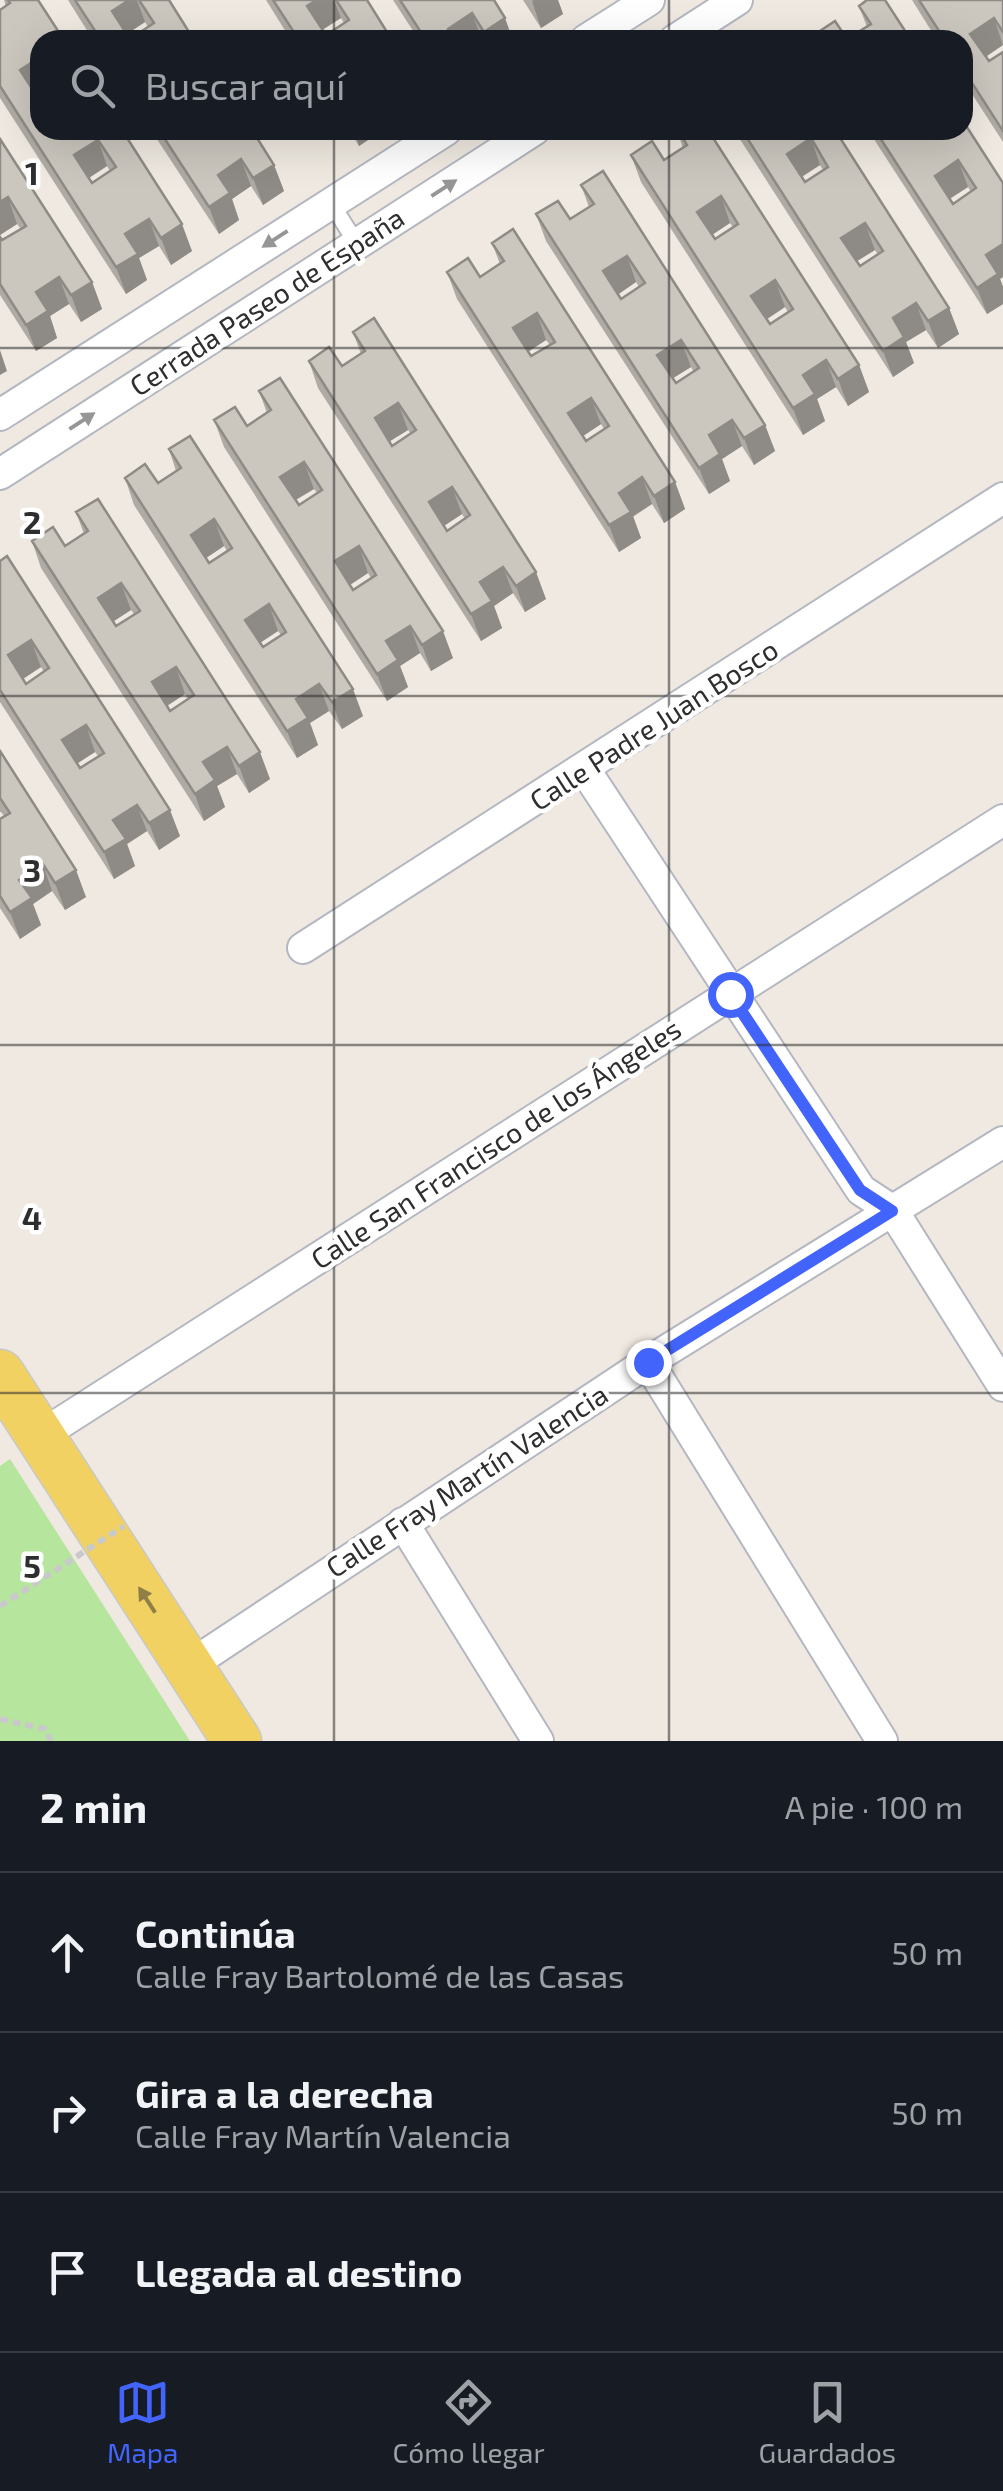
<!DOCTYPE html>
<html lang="es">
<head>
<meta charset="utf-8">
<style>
	body { margin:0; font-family:"Exo 2",sans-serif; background:#20242c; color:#f1f3f6 }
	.stop { position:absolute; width:30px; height:30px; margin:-22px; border:8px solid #4264fb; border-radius:50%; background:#fff }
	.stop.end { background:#4264fb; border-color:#fff; box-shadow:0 2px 10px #0008 }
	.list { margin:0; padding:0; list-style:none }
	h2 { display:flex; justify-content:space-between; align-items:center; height:130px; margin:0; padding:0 40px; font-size:42px }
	h2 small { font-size:32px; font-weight:400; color:#9ea1a6 }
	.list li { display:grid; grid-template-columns:65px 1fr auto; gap:30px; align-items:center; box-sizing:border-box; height:160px; padding:0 40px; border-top:2px solid #363941 }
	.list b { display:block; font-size:38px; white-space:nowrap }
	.list p { margin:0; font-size:32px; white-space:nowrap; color:#9ea1a6 }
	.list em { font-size:32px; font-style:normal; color:#9ea1a6 }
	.icon { flex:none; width:55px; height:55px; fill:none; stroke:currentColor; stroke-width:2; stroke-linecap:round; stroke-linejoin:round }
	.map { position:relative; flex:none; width:1003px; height:1741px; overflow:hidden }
	.search { position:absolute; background:#171b24; box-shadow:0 10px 40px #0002; left:30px; right:30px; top:30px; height:110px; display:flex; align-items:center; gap:25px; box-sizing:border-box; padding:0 35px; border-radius:30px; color:#9ea1a6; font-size:38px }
	.sheet { height:610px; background:#171b24 }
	nav { display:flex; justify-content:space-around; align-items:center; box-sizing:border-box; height:140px; border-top:2px solid #363941; background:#171b24; font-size:28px; color:#9ea1a6 }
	nav a { display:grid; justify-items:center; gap:5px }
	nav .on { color:#4264fb }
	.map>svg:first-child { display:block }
	.green { fill:#b6e59e }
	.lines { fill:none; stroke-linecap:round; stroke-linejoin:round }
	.lane-casing { stroke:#b4b7c1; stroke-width:19 }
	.street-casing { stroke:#b4b7c1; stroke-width:34 }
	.primary-casing { stroke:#c9c9c9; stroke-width:51 }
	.path { stroke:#c9c9c9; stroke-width:6; stroke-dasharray:8 5; stroke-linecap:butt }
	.lane { stroke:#fff; stroke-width:15 }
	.street { stroke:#fff; stroke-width:30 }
	.primary { stroke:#f2d163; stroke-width:48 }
	.path-bridge { stroke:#c9c9c9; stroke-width:6; stroke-dasharray:8 5; stroke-linecap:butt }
	.wall { fill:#afaba4; fill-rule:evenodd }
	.shaded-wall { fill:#8e8b86 }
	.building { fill:#cbc7bf; stroke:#8e8b86; stroke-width:2.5; fill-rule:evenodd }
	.oneway { fill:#969696 }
	.oneway2 { fill:#908048 }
	.route { stroke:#4264fb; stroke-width:12 }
	.grid { fill:none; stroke:#2e2e2e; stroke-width:2.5; stroke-opacity:0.55 }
	.labels { text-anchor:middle; stroke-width:9; stroke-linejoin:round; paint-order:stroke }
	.street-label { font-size:28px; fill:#2e2e2e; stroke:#fff }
	.grid-label { font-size:32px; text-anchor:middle; font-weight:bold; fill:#2e2e2e; stroke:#fff; stroke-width:9; stroke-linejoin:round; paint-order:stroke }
</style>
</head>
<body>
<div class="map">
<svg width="1003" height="1741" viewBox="0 0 1003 1741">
	<rect width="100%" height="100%" fill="#efe9e1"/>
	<path class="green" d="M 10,1459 L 190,1741 L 0,1741 L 0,1466 Z"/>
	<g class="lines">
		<g class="lane-casing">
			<path id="lane" d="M 331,203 L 357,244"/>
		</g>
		<g class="street-casing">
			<path id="street" d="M 586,40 L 649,0
				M 675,40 L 737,0
				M 0,415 L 446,130
				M 0,474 L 534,130
				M 585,770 L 861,1190 L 893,1211 L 1003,1386
				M 303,948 L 1003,498
				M 648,1362 L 882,1741
				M 40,1436 L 1003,820
				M 403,1523 L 538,1741
				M 189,1666 L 648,1362 L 1003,1142"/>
		</g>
		<g class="primary-casing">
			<path id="primary" d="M 0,1374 L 237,1741"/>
		</g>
		<path class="path" d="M 0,1719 L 45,1729 L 51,1741"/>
		<use href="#lane" class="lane"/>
		<use href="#street" class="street"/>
		<use href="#primary" class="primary"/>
		<path class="path-bridge" d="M 0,1606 L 124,1526"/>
	</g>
	<path class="wall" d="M 4,0 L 38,0 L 40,90 L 35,94 L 38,98 L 122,130 L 192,251 L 171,265 L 159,246 L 139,258 L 147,280 L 126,294 L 0,98 L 0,10 L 6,6 ZM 107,166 L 110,171 L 92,183 L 89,178 Z
		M 68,0 L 169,0 L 194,40 L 93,40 ZM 145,22 L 148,27 L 130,39 L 127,34 Z
		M 266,0 L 367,0 L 392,40 L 291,40 ZM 341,18 L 344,23 L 326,35 L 322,30 Z
		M 393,0 L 494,0 L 513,40 L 419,40 Z
		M 523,0 L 558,0 L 563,14 L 541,28 Z
		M 912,0 L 1003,0 L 1003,45 L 986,57 L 989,61 L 1003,52 L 1003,142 L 963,80 L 963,40 L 937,40 Z
		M 859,6 L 911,40 L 816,40 L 814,35 L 847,39 L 867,27 Z
		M 151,130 L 252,130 L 274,165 L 284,191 L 263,205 L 251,186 L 232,199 L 239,220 L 219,234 Z
		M 349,130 L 379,130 L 380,132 L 359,146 Z
		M 677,130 L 708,130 L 859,365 L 869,392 L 848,406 L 836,387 L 817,399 L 825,421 L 803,435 L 641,182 L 631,155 L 664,160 L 683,148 ZM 730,223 L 733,227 L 715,239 L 712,235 ZM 785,307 L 788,312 L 770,324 L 767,319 Z
		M 734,130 L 835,130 L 949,308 L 959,334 L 938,348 L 926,330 L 906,342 L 914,363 L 893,377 ZM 820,165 L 823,170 L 805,182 L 802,177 ZM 875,250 L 878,255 L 860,266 L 856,261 Z
		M 868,130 L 963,130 L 1003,183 L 1003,277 L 1000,279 L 1003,287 L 1003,304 L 987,314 ZM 968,187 L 971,192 L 953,204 L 950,199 Z
		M 0,139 L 92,282 L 102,309 L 81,322 L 69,304 L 50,316 L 57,338 L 36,351 L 0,295 L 0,237 L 2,240 L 21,229 L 17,224 L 0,235 Z
		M 581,185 L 765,425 L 775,451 L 754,465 L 742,446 L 722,459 L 730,481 L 709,494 L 546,241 L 536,214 L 570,219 L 589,207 ZM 636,282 L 639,287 L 621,299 L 618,294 ZM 691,367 L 694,372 L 676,383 L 672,378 Z
		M 492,243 L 675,482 L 685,509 L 664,523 L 652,504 L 633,517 L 641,538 L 619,552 L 457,299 L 447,272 L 480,277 L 500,264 ZM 546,340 L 550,345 L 531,356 L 528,352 ZM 601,424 L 604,429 L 586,441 L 583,436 Z
		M 353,332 L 546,599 L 525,612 L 513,593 L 494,606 L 502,628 L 481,641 L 318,388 L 309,361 L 342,366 L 361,354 ZM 408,430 L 411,434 L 392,446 L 389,441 ZM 462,514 L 465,519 L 447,531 L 444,526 Z
		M 259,391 L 453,658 L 431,671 L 420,653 L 400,666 L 408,687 L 387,701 L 224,447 L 214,420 L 247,426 L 267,413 ZM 314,489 L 317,493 L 299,505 L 296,500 ZM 368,573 L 371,578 L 353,590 L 350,585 Z
		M 169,449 L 363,716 L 342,729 L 329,711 L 310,723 L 318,745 L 297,758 L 134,505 L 125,478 L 158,483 L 176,471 ZM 224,546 L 227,551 L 209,563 L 206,558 ZM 278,631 L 281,635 L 263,647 L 260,643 Z
		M 76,512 L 270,779 L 249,793 L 237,774 L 217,786 L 225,807 L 204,821 L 41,568 L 32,541 L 65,546 L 84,534 ZM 131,610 L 134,614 L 116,626 L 113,621 ZM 185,694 L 188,699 L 170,711 L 167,706 Z
		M 0,561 L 180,836 L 159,850 L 147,831 L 127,844 L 135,866 L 114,879 L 0,702 ZM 41,667 L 44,672 L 26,684 L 23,679 ZM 95,752 L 98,756 L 80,768 L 77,763 Z
		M 0,751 L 86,897 L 65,910 L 52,891 L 33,904 L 41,925 L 20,939 L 0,908 L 0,819 L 4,816 L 1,812 L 0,812 Z"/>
	<path class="shaded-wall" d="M 129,0 L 137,0 L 145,22 L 122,37 L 112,11 Z
		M 317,0 L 334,0 L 341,18 L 317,33 L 307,6 Z
		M 534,0 L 558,0 L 563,14 L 541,28 L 532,1 Z
		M 472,13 L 482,40 L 452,40 L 448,29 Z
		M 505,18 L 513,40 L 487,40 L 484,32 Z
		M 994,18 L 1003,45 L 980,60 L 970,34 Z
		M 40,57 L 40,90 L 30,97 L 20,70 Z
		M 354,130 L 379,130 L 380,132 L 359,146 Z
		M 811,138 L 820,165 L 796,180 L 787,154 Z
		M 98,140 L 107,166 L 84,181 L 74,155 Z
		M 241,159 L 251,186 L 232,199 L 239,220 L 219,234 L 209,207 L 218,175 Z
		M 958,160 L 968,187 L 944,202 L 935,176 Z
		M 274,165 L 284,191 L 263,205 L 253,178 Z
		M 721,196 L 730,223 L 707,238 L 697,212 Z
		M 8,197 L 17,224 L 0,235 L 0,202 Z
		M 149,219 L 159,246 L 139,258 L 147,280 L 126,294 L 116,267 L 125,234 Z
		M 865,223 L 875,250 L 851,265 L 841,238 Z
		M 182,224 L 192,251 L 171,265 L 161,238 Z
		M 1003,244 L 1003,277 L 1000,279 L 1003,287 L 1003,304 L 987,314 L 977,288 L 986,255 Z
		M 627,256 L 636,282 L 613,298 L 603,271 Z
		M 59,277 L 69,304 L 50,316 L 57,338 L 36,351 L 26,325 L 36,292 Z
		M 775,280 L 785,307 L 761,323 L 751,296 Z
		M 92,282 L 102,309 L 81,322 L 71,295 Z
		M 916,303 L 926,330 L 906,342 L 914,363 L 893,377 L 883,351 L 893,318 Z
		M 949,308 L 959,334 L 938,348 L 928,321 Z
		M 537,313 L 546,340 L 523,355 L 513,328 Z
		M 681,340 L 691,367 L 667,382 L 657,355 Z
		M 0,350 L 7,371 L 0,375 Z
		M 826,360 L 836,387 L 817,399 L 825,421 L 803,435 L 793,408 L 803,375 Z
		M 859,365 L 869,392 L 848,406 L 838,379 Z
		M 591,398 L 601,424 L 577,440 L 568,413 Z
		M 398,403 L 408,430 L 384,445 L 375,418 Z
		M 732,420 L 742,446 L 722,459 L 730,481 L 709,494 L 699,468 L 709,435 Z
		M 765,425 L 775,451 L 754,465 L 744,438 Z
		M 304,462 L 314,489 L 290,503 L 280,477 Z
		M 642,477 L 652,504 L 633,516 L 641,538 L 619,552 L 609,525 L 619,493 Z
		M 675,482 L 685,509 L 664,523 L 654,496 Z
		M 452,487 L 462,514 L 439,529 L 429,502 Z
		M 214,519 L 224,546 L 200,562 L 191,535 Z
		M 359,546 L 368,573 L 345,588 L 335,561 Z
		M 503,567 L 513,593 L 494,606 L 502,628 L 481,641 L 471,614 L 480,582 Z
		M 536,572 L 546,599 L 525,612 L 516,586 Z
		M 121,583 L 131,610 L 108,625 L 98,598 Z
		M 269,604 L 278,631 L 255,646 L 245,620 Z
		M 410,626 L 420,653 L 400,666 L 408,687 L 387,701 L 377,674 L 386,641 Z
		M 443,631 L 453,658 L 431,671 L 422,645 Z
		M 31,640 L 41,667 L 18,682 L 8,655 Z
		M 176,667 L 185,694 L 162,709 L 152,682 Z
		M 319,684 L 329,711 L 310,723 L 318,745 L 297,758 L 287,731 L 296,699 Z
		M 353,689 L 363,716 L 342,729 L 332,702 Z
		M 86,725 L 95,752 L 72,767 L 62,740 Z
		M 227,747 L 237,774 L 217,786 L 225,807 L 204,821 L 195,794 L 203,762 Z
		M 260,752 L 270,779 L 249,793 L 239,766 Z
		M 137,805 L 147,831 L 127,844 L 135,866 L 114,879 L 104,852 L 113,820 Z
		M 170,810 L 180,836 L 159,850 L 149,823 Z
		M 43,864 L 52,891 L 33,904 L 41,925 L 20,939 L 10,912 L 19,880 Z
		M 76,870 L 86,897 L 65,910 L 55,883 Z"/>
	<path class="building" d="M 8,0 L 38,0 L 64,40 L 40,40 L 40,57 L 20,70 L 38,98 L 40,97 L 40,130 L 122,130 L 182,224 L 161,238 L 149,219 L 125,234 L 138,254 L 116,267 L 0,86 L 0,10 L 10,3 ZM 98,140 L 116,167 L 92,183 L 74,155 Z
		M 75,0 L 129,0 L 112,11 L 130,39 L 154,23 L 139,0 L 169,0 L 194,40 L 101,40 Z
		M 273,0 L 317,0 L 307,6 L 326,35 L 349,20 L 336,0 L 367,0 L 392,40 L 299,40 Z
		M 400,0 L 494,0 L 505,18 L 484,32 L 472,13 L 448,29 L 456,40 L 426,40 Z
		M 867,0 L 885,0 L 911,40 L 817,40 L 814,35 L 835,21 L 847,39 L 871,24 L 859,6 Z
		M 919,0 L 1003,0 L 1003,32 L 994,18 L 970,34 L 989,61 L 1003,52 L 1003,131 L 963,69 L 963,40 L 945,40 Z
		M 963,121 L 1003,183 L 1003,244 L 986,255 L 998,274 L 977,288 L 875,130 L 963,130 ZM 958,160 L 976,188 L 953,204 L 935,176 Z
		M 159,130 L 252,130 L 274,165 L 253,178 L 241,159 L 218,175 L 230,193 L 209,207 Z
		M 678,130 L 708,130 L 859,365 L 838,379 L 826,360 L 803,375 L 815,394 L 793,408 L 631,155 L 652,141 L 664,160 L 687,145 ZM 721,196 L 738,224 L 715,239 L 697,212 ZM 775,280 L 793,309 L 770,324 L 751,296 Z
		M 742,130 L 835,130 L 949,308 L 928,321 L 916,303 L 893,318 L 904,337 L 883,351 ZM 811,138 L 828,167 L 805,182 L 787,154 ZM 865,223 L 883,251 L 860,266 L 841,238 Z
		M 0,139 L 92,282 L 71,295 L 59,277 L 36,292 L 48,311 L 26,325 L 0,284 L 0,237 L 2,240 L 26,226 L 8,197 L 0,202 Z
		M 603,171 L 765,425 L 744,438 L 732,420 L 709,435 L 720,454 L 699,468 L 536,214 L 558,201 L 570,219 L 594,204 L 581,185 ZM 627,256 L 645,283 L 621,299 L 603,271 ZM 681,340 L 699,368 L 676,383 L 657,355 Z
		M 513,229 L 675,482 L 654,496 L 642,477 L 619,493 L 631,512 L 609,525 L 447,272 L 468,258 L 480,277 L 504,261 L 492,243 ZM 537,313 L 555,342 L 531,356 L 513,328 ZM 591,398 L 609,426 L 586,441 L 568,413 Z
		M 374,318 L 536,572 L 516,586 L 503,567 L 480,582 L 492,601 L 471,614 L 309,361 L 329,347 L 342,366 L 365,351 L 353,332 ZM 398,403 L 416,430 L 392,446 L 375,418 ZM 452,487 L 470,515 L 447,531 L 429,502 Z
		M 280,378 L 443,631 L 422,645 L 410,626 L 386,641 L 398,660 L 377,674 L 214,420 L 235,407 L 247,426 L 271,410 L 259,391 ZM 304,462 L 322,490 L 299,505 L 280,477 ZM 359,546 L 376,575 L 353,590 L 335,561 Z
		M 190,436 L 353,689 L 332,702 L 319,684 L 296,699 L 308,718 L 287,731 L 125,478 L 145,464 L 158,483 L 181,468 L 169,449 ZM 214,519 L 232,548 L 209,563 L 191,535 ZM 269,604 L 286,632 L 263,647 L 245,620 Z
		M 98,499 L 260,752 L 239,766 L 227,747 L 203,762 L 215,780 L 195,794 L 32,541 L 53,527 L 65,546 L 88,531 L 76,512 ZM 121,583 L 140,611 L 116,626 L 98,598 ZM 176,667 L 194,695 L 170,711 L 152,682 Z
		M 7,556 L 170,810 L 149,823 L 137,805 L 113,820 L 126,839 L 104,852 L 0,690 L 0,561 ZM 31,640 L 49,668 L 26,684 L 8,655 ZM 86,725 L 104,753 L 80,768 L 62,740 Z
		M 0,751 L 76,870 L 55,883 L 43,864 L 19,880 L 32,898 L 10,912 L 0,896 L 0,819 L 10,813 L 0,798 Z"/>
	<defs><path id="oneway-solid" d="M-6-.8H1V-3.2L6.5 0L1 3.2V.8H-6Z" transform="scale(2.5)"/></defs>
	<g class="oneway">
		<use href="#oneway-solid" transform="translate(444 188) rotate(-33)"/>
		<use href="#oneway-solid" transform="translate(275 239) rotate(147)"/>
		<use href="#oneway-solid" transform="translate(82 421) rotate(-33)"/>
	</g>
	<use class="oneway2" href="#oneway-solid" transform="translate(147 1600) rotate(-123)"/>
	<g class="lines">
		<path class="route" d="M 648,1362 L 892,1211 L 860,1190 L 730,994"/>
	</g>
	<path class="grid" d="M 334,0 L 334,40M 669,0 L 669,40M 334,130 L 334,1741M 669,130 L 669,1741M 0,348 L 1003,348M 0,696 L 1003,696M 0,1045 L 1003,1045M 0,1393 L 1003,1393"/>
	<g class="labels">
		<g class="street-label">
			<text transform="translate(267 302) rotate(-33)" y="10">Cerrada Paseo de España</text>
			<text transform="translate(654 725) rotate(-33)" y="10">Calle Padre Juan Bosco</text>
			<text transform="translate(496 1144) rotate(-33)" y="10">Calle San Francisco de los Ángeles</text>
			<text transform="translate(467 1481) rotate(-33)" y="10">Calle Fray Martín Valencia</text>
		</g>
	</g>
	<g class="grid-label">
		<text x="32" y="185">1</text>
		<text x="32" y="534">2</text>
		<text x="32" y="882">3</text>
		<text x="32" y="1230">4</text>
		<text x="32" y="1578">5</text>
	</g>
</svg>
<div class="stop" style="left:730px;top:994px"></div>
<div class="stop end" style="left:648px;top:1362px"></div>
<div class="search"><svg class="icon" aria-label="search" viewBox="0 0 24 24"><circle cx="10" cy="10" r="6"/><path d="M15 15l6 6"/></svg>Buscar aquí</div>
</div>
<section class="sheet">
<h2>2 min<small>A pie · 100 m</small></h2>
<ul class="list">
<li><svg class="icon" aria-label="ahead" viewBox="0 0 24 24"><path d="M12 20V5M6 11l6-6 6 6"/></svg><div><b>Continúa</b><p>Calle Fray Bartolomé de las Casas</p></div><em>50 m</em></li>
<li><svg class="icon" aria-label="right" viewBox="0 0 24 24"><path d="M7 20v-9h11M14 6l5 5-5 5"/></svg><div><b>Gira a la derecha</b><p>Calle Fray Martín Valencia</p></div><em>50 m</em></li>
<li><svg class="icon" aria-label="arrive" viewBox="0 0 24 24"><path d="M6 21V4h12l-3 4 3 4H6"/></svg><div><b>Llegada al destino</b></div></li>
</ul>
</section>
<nav>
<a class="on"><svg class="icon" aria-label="map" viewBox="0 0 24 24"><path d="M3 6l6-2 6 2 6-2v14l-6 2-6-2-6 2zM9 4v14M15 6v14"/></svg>Mapa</a>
<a><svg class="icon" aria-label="directions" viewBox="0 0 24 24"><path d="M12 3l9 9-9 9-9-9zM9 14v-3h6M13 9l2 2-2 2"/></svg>Cómo llegar</a>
<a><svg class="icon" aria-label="saved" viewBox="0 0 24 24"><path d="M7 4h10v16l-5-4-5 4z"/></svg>Guardados</a>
</nav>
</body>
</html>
